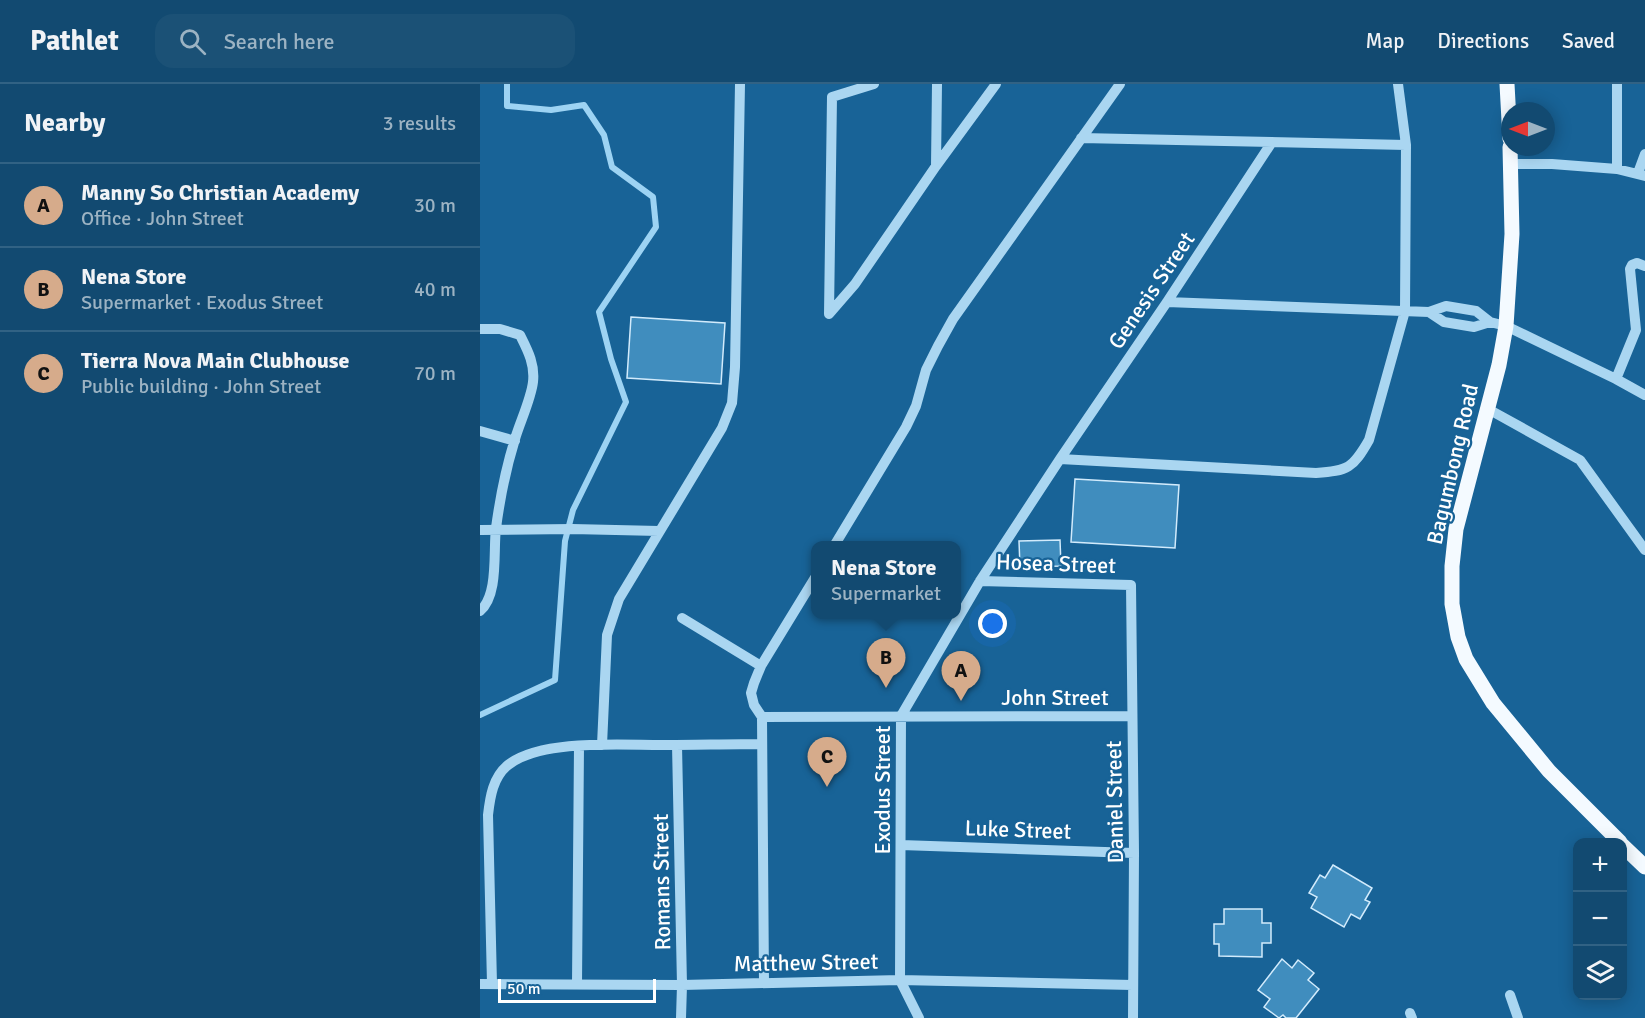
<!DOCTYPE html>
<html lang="en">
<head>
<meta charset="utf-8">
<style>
	body { margin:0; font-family:Signika,sans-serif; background:#1b5176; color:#f1f3f6 }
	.controls { position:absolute; right:18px; bottom:18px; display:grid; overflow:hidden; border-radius:12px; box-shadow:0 3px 15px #0003 }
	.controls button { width:54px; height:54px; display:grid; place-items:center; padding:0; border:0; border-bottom:2px solid #316284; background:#124a71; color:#f1f3f6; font:30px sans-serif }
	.compass { position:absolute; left:1021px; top:18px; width:54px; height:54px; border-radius:50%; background:#124a71; box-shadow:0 3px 15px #0003; rotate:270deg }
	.scale { position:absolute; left:18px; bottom:15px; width:158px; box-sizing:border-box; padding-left:6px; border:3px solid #fff; border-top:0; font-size:16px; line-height:21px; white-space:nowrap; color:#fff; -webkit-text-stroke:4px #186397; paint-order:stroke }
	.you { position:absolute; left:513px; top:540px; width:21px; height:21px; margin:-15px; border:4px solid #fff; border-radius:50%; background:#1a73e8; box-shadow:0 0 0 9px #1a73e833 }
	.badge { display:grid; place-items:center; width:39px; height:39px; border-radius:50%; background:#d6ab8b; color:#111; font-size:20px; font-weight:700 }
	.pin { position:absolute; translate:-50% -50px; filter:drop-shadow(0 2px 3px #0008) }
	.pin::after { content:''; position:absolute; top:32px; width:21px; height:18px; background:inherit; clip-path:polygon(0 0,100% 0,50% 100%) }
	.popup { position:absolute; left:331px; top:457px; width:150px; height:78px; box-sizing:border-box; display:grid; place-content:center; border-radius:12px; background:#124a71; filter:drop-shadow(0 2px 4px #0005); font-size:20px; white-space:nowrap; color:#9cb3c3 }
	.popup b { font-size:22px; color:#f1f3f6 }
	.popup::after { content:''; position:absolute; left:50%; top:100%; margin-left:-12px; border:12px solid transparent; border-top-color:#124a71 }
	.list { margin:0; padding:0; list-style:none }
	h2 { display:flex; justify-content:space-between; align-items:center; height:78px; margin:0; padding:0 24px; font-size:26px }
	h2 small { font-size:20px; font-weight:400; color:#9cb3c3 }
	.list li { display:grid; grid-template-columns:39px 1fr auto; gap:18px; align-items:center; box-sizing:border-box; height:84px; padding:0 24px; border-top:2px solid #316284 }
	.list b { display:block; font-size:22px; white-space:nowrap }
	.list p { margin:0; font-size:20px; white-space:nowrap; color:#9cb3c3 }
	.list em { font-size:20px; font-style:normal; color:#9cb3c3 }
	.icon { flex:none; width:33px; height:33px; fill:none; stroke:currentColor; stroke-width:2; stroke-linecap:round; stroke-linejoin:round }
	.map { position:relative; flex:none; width:1165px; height:934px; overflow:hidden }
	header { display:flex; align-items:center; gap:36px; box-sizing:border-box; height:84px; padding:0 30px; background:#124a71; border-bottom:2px solid #316284 }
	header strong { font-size:28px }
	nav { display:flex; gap:33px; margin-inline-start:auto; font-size:21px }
	.search { width:420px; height:54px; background:#1b5176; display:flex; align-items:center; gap:15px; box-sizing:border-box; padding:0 21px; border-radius:18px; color:#9cb3c3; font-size:22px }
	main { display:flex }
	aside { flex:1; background:#124a71 }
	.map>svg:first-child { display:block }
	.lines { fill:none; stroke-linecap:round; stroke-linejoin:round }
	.stream { stroke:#9dd3f3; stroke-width:6 }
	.building { fill:#408dbe; stroke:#d2ebfc; stroke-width:1.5 }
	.minor { stroke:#aad6f1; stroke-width:10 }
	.major { stroke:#f4faff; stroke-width:15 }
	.labels { text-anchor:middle; stroke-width:4.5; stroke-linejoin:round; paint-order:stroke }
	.street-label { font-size:22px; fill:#fff; stroke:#186397 }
</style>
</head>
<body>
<header>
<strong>Pathlet</strong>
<div class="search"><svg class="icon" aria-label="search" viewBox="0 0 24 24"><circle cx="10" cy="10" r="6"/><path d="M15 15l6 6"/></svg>Search here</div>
<nav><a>Map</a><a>Directions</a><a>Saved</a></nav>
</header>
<main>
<aside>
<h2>Nearby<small>3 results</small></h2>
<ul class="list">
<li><span class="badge">A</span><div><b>Manny So Christian Academy</b><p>Office · John Street</p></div><em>30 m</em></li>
<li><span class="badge">B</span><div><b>Nena Store</b><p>Supermarket · Exodus Street</p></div><em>40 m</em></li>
<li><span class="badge">C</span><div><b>Tierra Nova Main Clubhouse</b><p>Public building · John Street</p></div><em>70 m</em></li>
</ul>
</aside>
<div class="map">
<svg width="1165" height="934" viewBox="0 0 1165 934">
	<rect width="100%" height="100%" fill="#186397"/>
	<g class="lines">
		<path class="stream" d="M 0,631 L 75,596 L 85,457 L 93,426 L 146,318 L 131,275 L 119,228 L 176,143 L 173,113 L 132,83 L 124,51 L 104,21 L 71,26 L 27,22 L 27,0"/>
	</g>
	<path class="building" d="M 151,233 L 245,239 L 241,300 L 147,294 Z
		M 595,395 L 699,401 L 695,464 L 591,458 Z
		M 580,456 L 581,482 L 540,483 L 539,457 Z
		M 853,781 L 892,804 L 885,816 L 890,818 L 880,835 L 871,830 L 864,843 L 831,824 L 837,813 L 829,809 L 840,791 L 845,794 Z
		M 744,825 L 782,825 L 782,839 L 791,839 L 791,859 L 782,859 L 782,873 L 739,872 L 739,860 L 734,860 L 734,840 L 744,840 Z
		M 802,875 L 812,884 L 818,876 L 834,889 L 828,896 L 839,905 L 816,934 L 806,934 L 803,931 L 799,934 L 784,923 L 790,915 L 778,906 Z"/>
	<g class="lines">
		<path class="minor" d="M 1137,0 L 1137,85
			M 601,54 L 926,61
			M 1031,80 L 1072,80 L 1137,85 L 1165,92
			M 456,82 L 457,0
			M 1158,89 L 1165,70
			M 687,218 L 949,228 L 966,222 L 996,227 L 1010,238 L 1026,242 L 1136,295 L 1165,311
			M 949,228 L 964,238 L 994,243 L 1010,238
			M 349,230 L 375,200 L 456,82 L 516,0
			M 349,230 L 352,13 L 394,0
			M 0,245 L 20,245 L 40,251 C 48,267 55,280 53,298 C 51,315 40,338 35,355 C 26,384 20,414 16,444 C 13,467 19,511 0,527
			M 1136,295 L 1156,246 L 1150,185 L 1152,181 L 1157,179 L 1165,182
			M 1008,325 L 1100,376 L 1165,466
			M 0,347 L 35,357
			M 580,375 L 836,389 C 868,387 873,384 889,356 L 925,227 L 926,61 L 918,0
			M 0,446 L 92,445 L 179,447
			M 354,462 L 426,343 L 436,322 L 446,286 L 458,262 L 473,235 L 640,0
			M 500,497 L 651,501 L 654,769 L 653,934
			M 202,534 L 281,582
			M 282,633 L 652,632
			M 122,661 L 127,551 L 139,515 L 242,344 L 252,319 L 255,283 L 260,0
			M 197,661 L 202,901 L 201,934
			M 421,761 L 654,769
			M 284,899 L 282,633 L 274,621 L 271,609 L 274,599 L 281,582 L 336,492
			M 0,900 L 202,901 L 420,896 L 653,901
			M 12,900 L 8,731 C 10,713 13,693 28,681 C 61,655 140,661 181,661 C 214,661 248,660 282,660
			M 97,901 L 99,662
			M 1030,911 L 1038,934
			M 930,929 L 932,934
			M 439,934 L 420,896 L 421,632 L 500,497 L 580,375 L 687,218 L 792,58"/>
		<path class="major" d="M 1027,0 L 1030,55
			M 1030,63 L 1032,150 L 1026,242 L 1019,281 L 976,445 L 972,482 L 972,520 L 978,553 L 986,575 L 1013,619 L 1069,687 L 1140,758
			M 1142,761 L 1165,783"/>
	</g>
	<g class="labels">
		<g class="street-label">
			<text transform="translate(671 206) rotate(-56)" y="8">Genesis Street</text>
			<text transform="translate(972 380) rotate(-77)" y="8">Bagumbong Road</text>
			<text transform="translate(576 479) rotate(2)" y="8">Hosea Street</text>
			<text x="575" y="621">John Street</text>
			<text transform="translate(402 706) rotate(-90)" y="8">Exodus Street</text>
			<text transform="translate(634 718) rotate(-91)" y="8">Daniel Street</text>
			<text transform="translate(538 745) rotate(2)" y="8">Luke Street</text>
			<text transform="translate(181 798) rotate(-91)" y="8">Romans Street</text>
			<text transform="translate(326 878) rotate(-1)" y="8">Matthew Street</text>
		</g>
	</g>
</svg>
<div class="controls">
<button>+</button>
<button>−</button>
<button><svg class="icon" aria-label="layers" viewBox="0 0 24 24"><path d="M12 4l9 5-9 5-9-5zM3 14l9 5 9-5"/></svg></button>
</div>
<svg class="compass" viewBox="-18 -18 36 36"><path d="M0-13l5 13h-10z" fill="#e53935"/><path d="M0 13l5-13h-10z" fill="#9cb3c3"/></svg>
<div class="scale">50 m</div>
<div class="you"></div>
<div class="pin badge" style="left:481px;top:617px">A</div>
<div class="pin badge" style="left:406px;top:604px">B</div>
<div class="popup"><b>Nena Store</b>Supermarket</div>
<div class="pin badge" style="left:347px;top:703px">C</div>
</div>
</main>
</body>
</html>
